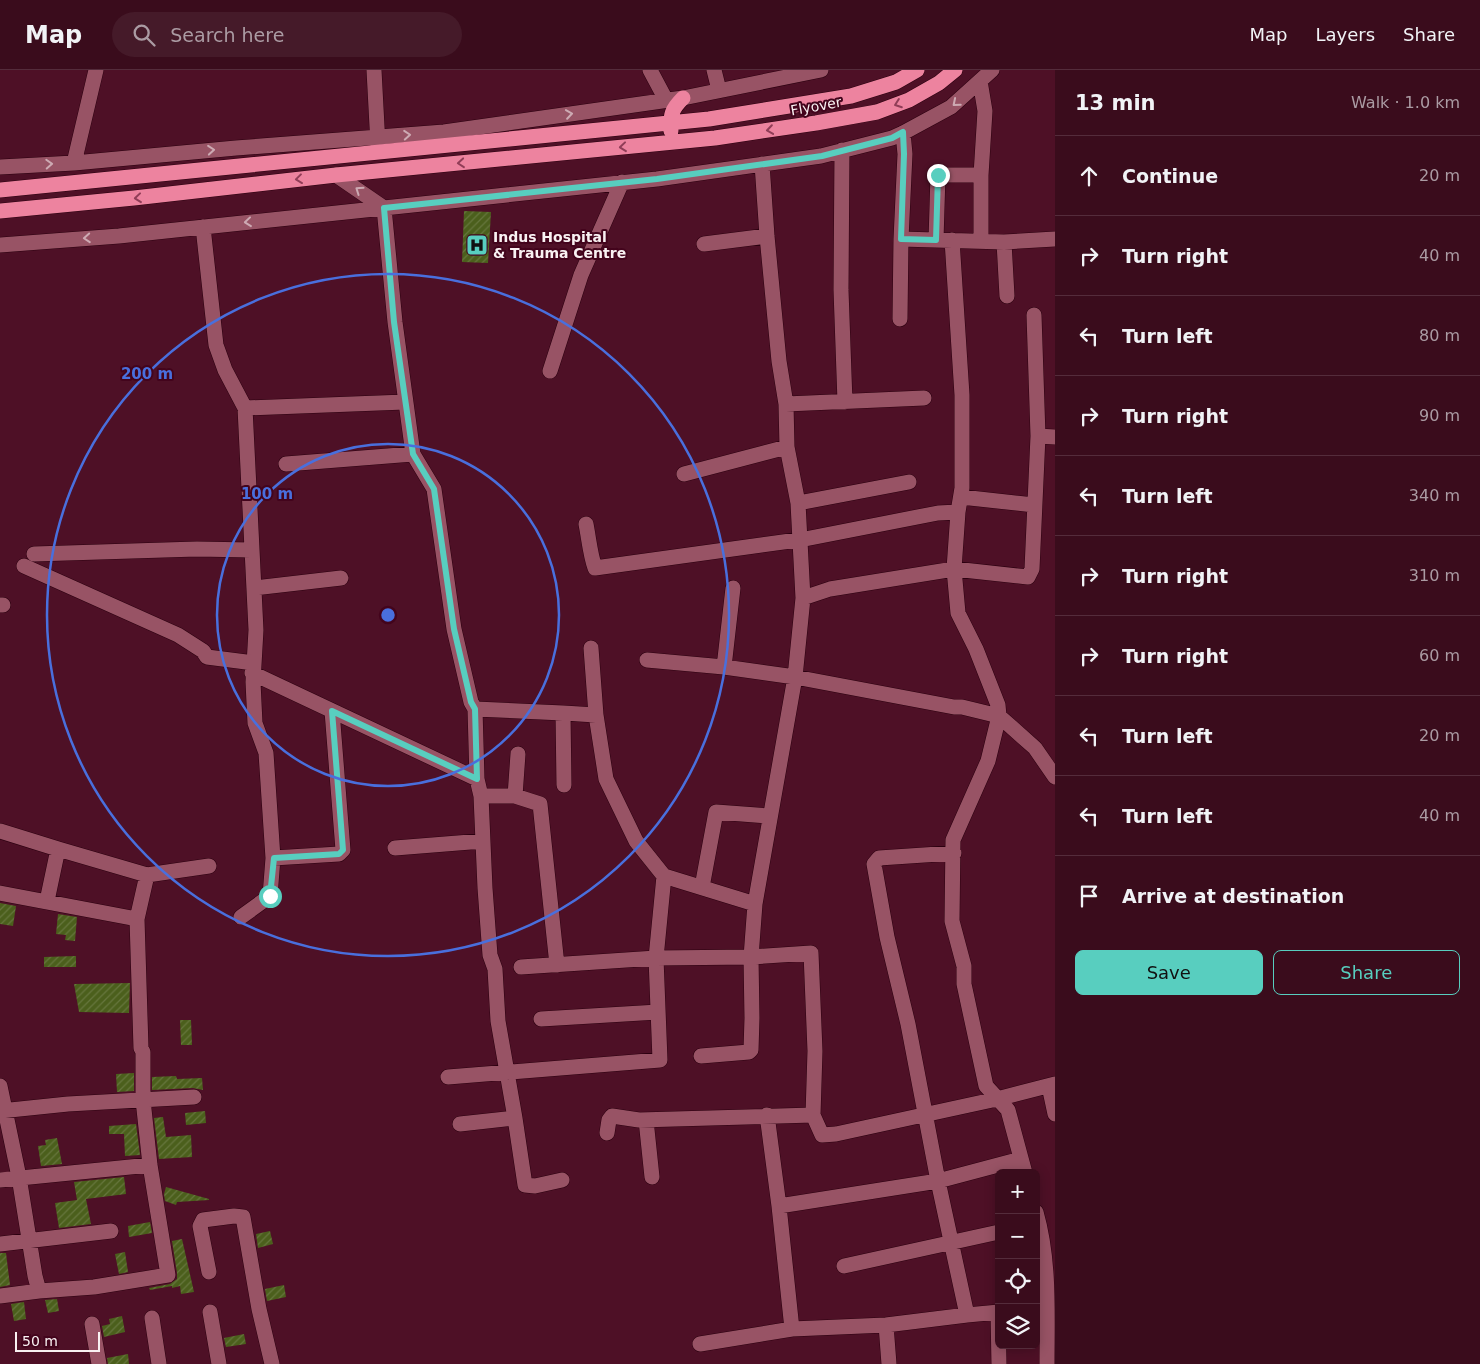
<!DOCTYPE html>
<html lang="en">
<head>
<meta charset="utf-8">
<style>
	body { margin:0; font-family:"DejaVu Sans",sans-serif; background:#451a29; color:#f1f3f6 }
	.controls { position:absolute; right:15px; bottom:15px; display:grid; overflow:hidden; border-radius:8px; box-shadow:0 2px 12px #0003 }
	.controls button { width:45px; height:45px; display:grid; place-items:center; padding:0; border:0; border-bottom:1px solid #542c3b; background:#3a0c1c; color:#f1f3f6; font:25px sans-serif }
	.scale { position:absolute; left:15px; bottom:12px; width:85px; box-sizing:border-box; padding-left:5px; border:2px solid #f9f1f2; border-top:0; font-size:14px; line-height:18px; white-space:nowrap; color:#f9f1f2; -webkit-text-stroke:4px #43041c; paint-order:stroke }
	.stop { position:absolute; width:15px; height:15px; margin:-11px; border:4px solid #58cebf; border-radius:50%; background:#fff }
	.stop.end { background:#58cebf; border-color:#fff; box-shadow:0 1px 5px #0008 }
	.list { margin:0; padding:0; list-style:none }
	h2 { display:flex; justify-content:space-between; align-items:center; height:65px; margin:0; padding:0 20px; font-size:21px }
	h2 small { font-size:16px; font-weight:400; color:#ab9ba3 }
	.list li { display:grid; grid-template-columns:32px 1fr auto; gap:15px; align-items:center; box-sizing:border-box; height:80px; padding:0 20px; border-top:1px solid #542c3b }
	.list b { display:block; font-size:19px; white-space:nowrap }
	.list em { font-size:16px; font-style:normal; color:#ab9ba3 }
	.actions { display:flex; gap:10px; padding:15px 20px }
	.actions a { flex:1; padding:11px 0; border:1px solid #58cebf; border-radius:8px; text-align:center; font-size:18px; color:#58cebf }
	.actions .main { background:#58cebf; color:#111 }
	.icon { flex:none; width:28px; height:28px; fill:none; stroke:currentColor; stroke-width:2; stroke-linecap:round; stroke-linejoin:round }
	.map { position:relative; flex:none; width:1055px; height:1294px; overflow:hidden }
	header { display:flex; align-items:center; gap:30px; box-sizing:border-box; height:70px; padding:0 25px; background:#3a0c1c; border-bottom:1px solid #542c3b }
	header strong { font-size:24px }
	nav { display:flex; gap:28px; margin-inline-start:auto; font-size:18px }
	.search { width:350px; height:45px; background:#451a29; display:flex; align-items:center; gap:12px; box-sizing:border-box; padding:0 18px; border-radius:28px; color:#ab9ba3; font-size:19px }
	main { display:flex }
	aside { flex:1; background:#3a0c1c }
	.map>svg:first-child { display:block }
	.building { fill:url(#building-hatch) }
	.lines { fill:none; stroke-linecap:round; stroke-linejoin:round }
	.minor-casing { stroke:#2c0010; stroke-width:16 }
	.highway-casing { stroke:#2c0010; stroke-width:16 }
	.minor { stroke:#985365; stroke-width:15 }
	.highway { stroke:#ed839f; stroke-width:15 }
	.oneway { stroke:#cdaab3 }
	.oneway2 { stroke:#903d57 }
	.route { stroke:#58cebf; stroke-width:6 }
	.ring { fill:none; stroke:#496fdd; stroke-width:2.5 }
	.labels { text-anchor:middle; stroke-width:4; stroke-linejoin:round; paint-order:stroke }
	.street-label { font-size:14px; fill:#f9f1f2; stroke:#43041c }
	.poi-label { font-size:14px; font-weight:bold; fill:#f9f1f2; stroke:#43041c; text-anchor:start }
	.centre { fill:#496fdd; stroke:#43041c; stroke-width:2.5 }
	.ring-label { font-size:15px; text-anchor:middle; font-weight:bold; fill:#496fdd; stroke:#43041c; stroke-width:4; stroke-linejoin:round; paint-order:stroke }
</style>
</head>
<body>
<header>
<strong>Map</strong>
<div class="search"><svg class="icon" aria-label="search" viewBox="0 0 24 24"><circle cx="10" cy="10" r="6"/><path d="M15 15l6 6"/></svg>Search here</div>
<nav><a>Map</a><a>Layers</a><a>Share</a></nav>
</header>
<main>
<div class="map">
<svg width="1055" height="1294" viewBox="0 0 1055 1294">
	<defs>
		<pattern id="building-hatch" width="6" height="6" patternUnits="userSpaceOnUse" patternTransform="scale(1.25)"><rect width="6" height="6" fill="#4b5f1c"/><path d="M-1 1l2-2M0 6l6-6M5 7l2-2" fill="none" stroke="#66763d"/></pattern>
	</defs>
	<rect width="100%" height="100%" fill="#4e1026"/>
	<path class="building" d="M 464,141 L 491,142 L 488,193 L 462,192 Z
		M 0,833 L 16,836 L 13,856 L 0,854 Z
		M 58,844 L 77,847 L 75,871 L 65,870 L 66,865 L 56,864 Z
		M 76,886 L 76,897 L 44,897 L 44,887 Z
		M 130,913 L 129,943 L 79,942 L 74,914 Z
		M 180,950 L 191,950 L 192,975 L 181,975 Z
		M 134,1003 L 134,1021 L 117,1022 L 116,1004 Z
		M 176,1006 L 177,1009 L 202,1008 L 203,1020 L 193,1018 L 152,1020 L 152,1007 Z
		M 205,1041 L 206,1053 L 186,1055 L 185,1043 Z
		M 163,1047 L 166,1067 L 191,1065 L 192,1087 L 159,1089 L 154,1048 Z
		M 136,1054 L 140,1085 L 125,1086 L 124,1064 L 109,1064 L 109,1056 Z
		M 57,1068 L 62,1094 L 41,1096 L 38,1076 L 46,1075 L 45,1070 Z
		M 124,1107 L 126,1124 L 86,1129 L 91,1154 L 59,1158 L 55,1133 L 77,1130 L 74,1112 Z
		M 166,1117 L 209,1129 L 209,1130 L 177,1132 L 176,1135 L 165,1131 L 164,1124 Z
		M 150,1152 L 152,1163 L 129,1167 L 128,1156 Z
		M 270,1161 L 273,1174 L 258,1178 L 256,1164 Z
		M 182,1169 L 194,1222 L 181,1224 L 180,1216 L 172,1218 L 172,1216 L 150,1220 L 149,1218 L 170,1214 L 177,1209 L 177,1203 L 172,1171 Z
		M 125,1182 L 128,1202 L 119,1204 L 115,1184 Z
		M 0,1183 L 6,1183 L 10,1215 L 0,1217 Z
		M 284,1215 L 286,1227 L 267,1231 L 265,1219 Z
		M 57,1229 L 59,1241 L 48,1243 L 45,1230 Z
		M 24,1232 L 26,1249 L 14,1251 L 11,1234 Z
		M 122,1246 L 125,1262 L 104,1267 L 102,1256 L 110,1254 L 109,1249 Z
		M 244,1264 L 246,1274 L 226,1277 L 224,1268 Z
		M 128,1284 L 129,1294 L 108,1294 L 107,1288 Z"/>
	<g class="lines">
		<g class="minor-casing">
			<path id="minor" d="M 374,0 L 378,75
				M 650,0 L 666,30
				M 714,0 L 719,20
				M 980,11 L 985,41 L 981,105 L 981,170
				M 842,80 L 841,220 L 845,332
				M 74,93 L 96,0
				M 0,97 L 74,93 L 236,78 L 444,62 L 683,28 L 821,0
				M 336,105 L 384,138 L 657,109 L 821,86 L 892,68 L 903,63 L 951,37 L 992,0
				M 203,157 L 216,275 L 225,300 L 245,338 L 256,560 L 253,612 L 255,653 L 266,683 L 273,788 L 270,826 L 241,847
				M 901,169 L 1004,172 L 1055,169
				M 936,170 L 938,105 L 981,105
				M 952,170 L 962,325 L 962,418 L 958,442 L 954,499 L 958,543 L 976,579 L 998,635 L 999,646 L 988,691 L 953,770 L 952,851 L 964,896 L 964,914 L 986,1016 L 1008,1040 L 1025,1103
				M 1004,172 L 1007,226
				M 704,174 L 767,166
				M 0,175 L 119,166 L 384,138 L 395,252 L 413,384 L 434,419 L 454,559 L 471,632 L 475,639 L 477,709 L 481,726 L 485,818 L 490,885 L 495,899 L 498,951 L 515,1048
				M 900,249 L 901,169 L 905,84 L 903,63
				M 550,301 L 581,205 L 622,112
				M 786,334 L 924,328
				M 245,338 L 405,332
				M 1038,366 L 1055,367
				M 286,394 L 413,384
				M 684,404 L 787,377
				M 961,427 L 1034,435
				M 798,433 L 909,412
				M 586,454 C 589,469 590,484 595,498 L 805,469 L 938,443 L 958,442
				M 34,484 L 197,479 L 251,480
				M 24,496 L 178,565 L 203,581 L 207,587 L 254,593
				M 254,518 L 341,508
				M 803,528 L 830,519 L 954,499 L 1028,507 L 1032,499 L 1038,366 L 1034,245
				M 0,535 L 3,535
				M 591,578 L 596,645 L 606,709 L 636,771 L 664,806 L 755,834
				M 647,590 L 724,597 L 795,607 L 954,637 L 962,637 L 999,646 L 1035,678 L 1055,707
				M 724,597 L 733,518
				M 252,603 L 477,709
				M 475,639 L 563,643 L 564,715
				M 563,643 L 596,645
				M 481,726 L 515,726 L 540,734 L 557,895
				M 515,726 L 518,684
				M 0,761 L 58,779 L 47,831
				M 395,778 L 483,771
				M 58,779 L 147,805 L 209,796
				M 954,783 L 879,788 L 874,794 L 887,867 L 908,954 L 938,1111 L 967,1245
				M 273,788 L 339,784 L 343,780 L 332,641
				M 702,817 L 716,742 L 769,746
				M 0,823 L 137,849
				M 521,897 L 656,888 L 751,887 L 811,883 L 815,981 L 813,1045 L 822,1065 L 836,1064 L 997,1029 L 1055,1014
				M 541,949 L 658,942
				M 701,986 L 749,982 L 751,980 L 752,948 L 751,887 L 755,834 L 795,607 L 803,528 L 798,433 L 787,377 L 786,334 L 779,291 L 767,166 L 762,94
				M 448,1007 L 660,990 L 656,888 L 664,806
				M 0,1016 L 19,1107 L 35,1206 L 39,1221
				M 1049,1016 L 1055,1044
				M 0,1041 L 68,1034 L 194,1027
				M 767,1045 L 779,1136 L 938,1111 L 1021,1089
				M 646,1050 L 652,1107
				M 460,1054 L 515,1048 L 525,1115 L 535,1116 L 562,1110
				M 607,1063 L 609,1050 L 612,1046 L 639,1050 L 813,1045
				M 0,1110 L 150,1095
				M 779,1136 L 792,1259
				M 1036,1142 C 1050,1191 1047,1244 1047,1294
				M 0,1174 L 111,1161
				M 844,1196 L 999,1162
				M 209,1202 L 200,1156 L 203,1150 L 234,1146 L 243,1147 L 259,1239 L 272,1294
				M 0,1226 L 39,1221 L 94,1217 L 168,1205 L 150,1095 L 143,1030 L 143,982 L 141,978 L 137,849 L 147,805
				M 210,1242 L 219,1294
				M 998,1242 L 999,1294
				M 152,1248 L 159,1294
				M 92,1254 L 99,1294
				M 886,1255 L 889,1294
				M 700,1274 L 792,1259 L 886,1255 L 967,1245 L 999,1242"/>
		</g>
		<g class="highway-casing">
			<path id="highway" d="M 671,61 C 670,44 672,39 683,28
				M 0,120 L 709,49 L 851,26 L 896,12 L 917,0
				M 0,141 L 134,128 L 336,105 L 715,68 L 816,53 L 877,42 L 909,30 L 939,13 L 955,0"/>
		</g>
		<use href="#minor" class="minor"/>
		<use href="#highway" class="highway"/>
	</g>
	<defs><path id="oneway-chevron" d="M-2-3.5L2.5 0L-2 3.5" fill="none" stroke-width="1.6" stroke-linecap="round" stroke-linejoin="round" transform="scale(1.25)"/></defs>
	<g class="oneway">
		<use href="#oneway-chevron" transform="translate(956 33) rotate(140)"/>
		<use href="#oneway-chevron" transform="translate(569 44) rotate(-8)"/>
		<use href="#oneway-chevron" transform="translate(407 65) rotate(-4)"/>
		<use href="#oneway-chevron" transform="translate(211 80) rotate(-5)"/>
		<use href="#oneway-chevron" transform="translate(49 94) rotate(-3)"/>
		<use href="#oneway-chevron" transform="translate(359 120) rotate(-145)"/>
		<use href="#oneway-chevron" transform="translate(248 152) rotate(174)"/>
		<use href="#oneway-chevron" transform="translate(87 168) rotate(176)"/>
	</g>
	<g class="oneway2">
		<use href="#oneway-chevron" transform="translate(898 34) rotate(160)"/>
		<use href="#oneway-chevron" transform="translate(770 60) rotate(172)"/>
		<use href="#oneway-chevron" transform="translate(623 77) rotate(174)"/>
		<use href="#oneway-chevron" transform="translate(461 93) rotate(175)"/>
		<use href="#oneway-chevron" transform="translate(299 109) rotate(173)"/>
		<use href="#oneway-chevron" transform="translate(138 128) rotate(174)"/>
	</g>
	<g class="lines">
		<path class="route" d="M 270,826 L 274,788 L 339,784 L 343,780 L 332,641 L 477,709 L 475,639 L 471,632 L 454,559 L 434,419 L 413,384 L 394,252 L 384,138 L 657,109 L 822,86 L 892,68 L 903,62 L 904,84 L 901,169 L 936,170 L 938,105"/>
	</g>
	<g class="ring">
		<circle cx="388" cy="545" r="171"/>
		<circle cx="388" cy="545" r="341"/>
	</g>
	<defs>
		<g id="hospital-square" transform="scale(1.125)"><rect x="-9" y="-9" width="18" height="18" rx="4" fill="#58cebf" stroke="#43041c"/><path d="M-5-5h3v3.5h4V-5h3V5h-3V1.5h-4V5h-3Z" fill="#111"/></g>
	</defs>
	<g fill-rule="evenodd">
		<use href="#hospital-square" x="477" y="175"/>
	</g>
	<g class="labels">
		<g class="street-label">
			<text transform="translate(816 36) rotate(-10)" y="5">Flyover</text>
		</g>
		<g class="poi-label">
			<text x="493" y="172">Indus Hospital<tspan x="493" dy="16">&amp; Trauma Centre</tspan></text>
		</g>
	</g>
	<circle cx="388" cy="545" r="8" class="centre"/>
	<g class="ring-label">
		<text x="147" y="309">200 m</text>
		<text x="267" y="429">100 m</text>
	</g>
</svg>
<div class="controls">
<button>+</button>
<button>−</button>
<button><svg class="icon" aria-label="locate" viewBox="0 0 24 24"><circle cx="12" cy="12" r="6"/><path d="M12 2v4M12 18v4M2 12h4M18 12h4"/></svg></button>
<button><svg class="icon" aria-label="layers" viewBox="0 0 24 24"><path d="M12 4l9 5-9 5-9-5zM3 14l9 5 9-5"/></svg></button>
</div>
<div class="scale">50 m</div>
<div class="stop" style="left:270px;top:826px"></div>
<div class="stop end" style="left:938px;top:105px"></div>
</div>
<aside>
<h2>13 min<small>Walk · 1.0 km</small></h2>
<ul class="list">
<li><svg class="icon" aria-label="ahead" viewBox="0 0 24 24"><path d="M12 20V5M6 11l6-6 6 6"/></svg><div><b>Continue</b></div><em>20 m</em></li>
<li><svg class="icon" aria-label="right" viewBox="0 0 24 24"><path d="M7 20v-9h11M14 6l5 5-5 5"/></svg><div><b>Turn right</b></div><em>40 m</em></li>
<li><svg class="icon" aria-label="left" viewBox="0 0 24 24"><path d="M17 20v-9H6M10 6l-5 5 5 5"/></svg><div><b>Turn left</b></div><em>80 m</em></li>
<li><svg class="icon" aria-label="right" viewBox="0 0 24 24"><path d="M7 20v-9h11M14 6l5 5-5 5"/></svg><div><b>Turn right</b></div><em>90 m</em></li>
<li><svg class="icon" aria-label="left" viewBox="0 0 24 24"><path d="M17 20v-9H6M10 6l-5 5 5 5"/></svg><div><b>Turn left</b></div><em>340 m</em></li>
<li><svg class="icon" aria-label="right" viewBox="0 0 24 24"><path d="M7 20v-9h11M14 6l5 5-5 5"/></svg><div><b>Turn right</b></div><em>310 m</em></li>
<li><svg class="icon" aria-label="right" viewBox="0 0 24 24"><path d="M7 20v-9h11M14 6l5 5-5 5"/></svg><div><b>Turn right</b></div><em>60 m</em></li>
<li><svg class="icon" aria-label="left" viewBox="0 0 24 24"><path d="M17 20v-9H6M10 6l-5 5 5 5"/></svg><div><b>Turn left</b></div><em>20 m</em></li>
<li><svg class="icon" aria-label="left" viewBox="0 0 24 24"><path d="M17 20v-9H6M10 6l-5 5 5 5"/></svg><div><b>Turn left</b></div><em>40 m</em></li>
<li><svg class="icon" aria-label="arrive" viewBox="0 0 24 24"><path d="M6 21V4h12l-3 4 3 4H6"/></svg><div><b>Arrive at destination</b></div></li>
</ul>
<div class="actions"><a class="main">Save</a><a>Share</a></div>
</aside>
</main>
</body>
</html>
